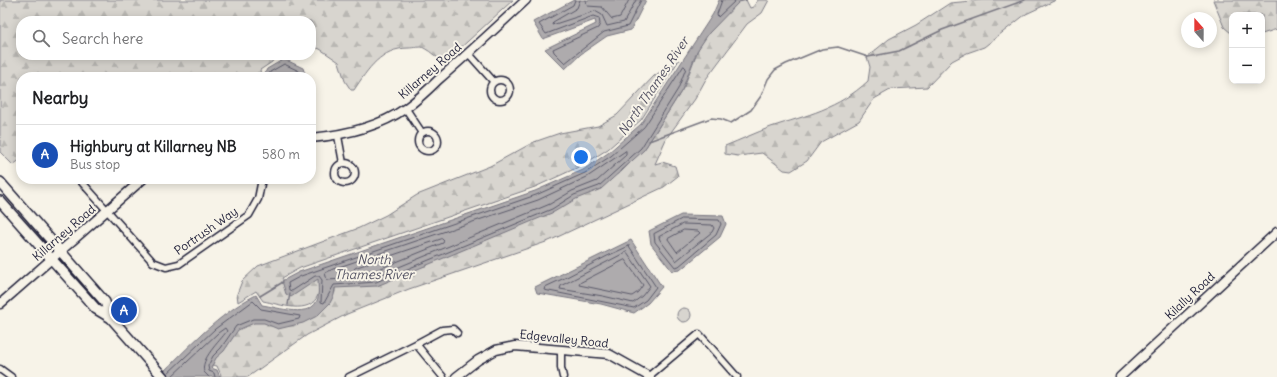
<!DOCTYPE html>
<html lang="en">
<head>
<meta charset="utf-8">
<style>
	body { margin:0; font-family:Delius,sans-serif; background:#f2f2f2; color:#202124 }
	.controls { position:absolute; right:12px; top:12px; display:grid; overflow:hidden; border-radius:8px; box-shadow:0 2px 10px #0003 }
	.controls button { width:36px; height:36px; display:grid; place-items:center; padding:0; border:0; border-bottom:1px solid #e0e0e0; background:#fff; color:#202124; font:20px sans-serif }
	.compass { position:absolute; left:1181px; top:12px; width:36px; height:36px; border-radius:50%; background:#fff; box-shadow:0 2px 10px #0003; rotate:339deg }
	.you { position:absolute; left:581px; top:157px; width:14px; height:14px; margin:-10px; border:3px solid #fff; border-radius:50%; background:#1a73e8; box-shadow:0 0 0 6px #1a73e833 }
	.badge { display:grid; place-items:center; width:26px; height:26px; border-radius:50%; background:#db2777; color:#fff; font-size:13px; font-weight:700 }
	.pin { position:absolute; translate:-50% -50%; border:2px solid #fff; box-shadow:0 1px 4px #0006 }
	.list { margin:0; padding:0; list-style:none }
	h2 { display:flex; justify-content:space-between; align-items:center; height:52px; margin:0; padding:0 16px; font-size:17px }
	h2 small { font-size:13px; font-weight:400; color:#757577 }
	.list li { display:grid; grid-template-columns:26px 1fr auto; gap:12px; align-items:center; box-sizing:border-box; height:60px; padding:0 16px; border-top:1px solid #e0e0e0 }
	.list b { display:block; font-size:15px; white-space:nowrap }
	.list p { margin:0; font-size:13px; white-space:nowrap; color:#757577 }
	.list em { font-size:13px; font-style:normal; color:#757577 }
	.icon { flex:none; width:22px; height:22px; fill:none; stroke:currentColor; stroke-width:2; stroke-linecap:round; stroke-linejoin:round }
	.map { position:relative; flex:none; width:1277px; height:377px; overflow:hidden }
	.search { position:absolute; background:#fff; box-shadow:0 2px 10px #0003; left:16px; top:16px; width:300px; height:44px; display:flex; align-items:center; gap:10px; box-sizing:border-box; padding:0 14px; border-radius:16px; color:#757577; font-size:15px }
	.panel { position:absolute; background:#fff; box-shadow:0 2px 10px #0003; left:16px; top:72px; width:300px; height:112px; border-radius:16px }
	.map>svg:first-child { display:block }
	.forest { fill:url(#forest-firs); stroke:#7d7c85 }
	.green { fill:#d8d5cf; stroke:#7d7c85 }
	.water { fill:#aeabad; stroke:#76747f }
	.lines { fill:none; stroke-linecap:round; stroke-linejoin:round }
	.shore { stroke:#5a5969; stroke-width:1 }
	.stream { stroke:#76747f; stroke-width:1.5 }
	.minor-casing { stroke:#22223b; stroke-width:9 }
	.tertiary-casing { stroke:#22223b; stroke-width:11 }
	.secondary-casing { stroke:#22223b; stroke-width:12 }
	.minor { stroke:#f7f3e8; stroke-width:6 }
	.tertiary { stroke:#f7f3e8; stroke-width:8 }
	.secondary { stroke:#f7f3e8; stroke-width:9 }
	.labels { text-anchor:middle; stroke-width:4; stroke-linejoin:round; paint-order:stroke }
	.street-label { font-size:12px; fill:#22223b; stroke:#f7f3e8 }
	.water-label { font-size:13px; font-style:italic; fill:#535263; stroke:#f7f3e8 }
</style>
</head>
<body>
<div class="map">
<svg width="1277" height="377" viewBox="0 0 1277 377">
	<defs>
		<pattern id="forest-firs" width="22" height="20" patternUnits="userSpaceOnUse"><rect width="22" height="20" fill="#d8d5cf"/><path d="M5 1l3.5 6h-7zM16 11l3.5 6h-7z" fill="#b9b7b3"/></pattern>
	</defs>
	<rect width="100%" height="100%" fill="#f7f3e8"/>
	<filter id="ink" filterUnits="userSpaceOnUse"><feTurbulence type="fractalNoise" baseFrequency=".025" numOctaves="2"/><feDisplacementMap in="SourceGraphic" scale="8" xChannelSelector="R" yChannelSelector="G"/><feConvolveMatrix kernelMatrix="1 2 1 2 8 2 1 2 1" color-interpolation-filters="sRGB"/></filter>
	<g filter="url(#ink)">
		<path class="forest" d="M 0,0 L 513,0 L 445,62 C 437,59 432,52 424,48 C 420,46 413,48 409,48 C 381,48 368,69 354,90 L 351,90 L 345,81 L 339,62 L 320,49 L 311,46 L 311,21 L 21,21 L 21,55 L 275,55 L 272,62 L 260,70 L 261,77 L 21,77 L 21,159 L 13,165 L 0,152 Z
			M 740,0 L 746,0 L 750,8 L 753,7 L 758,0 L 769,0 L 762,13 L 747,24 L 706,79 L 695,99 L 666,139 L 655,164 L 662,162 L 675,166 L 678,176 L 664,187 L 549,241 L 409,289 L 347,314 L 307,335 L 248,377 L 220,377 L 221,375 L 217,366 L 212,365 L 217,354 L 239,326 L 254,320 L 279,325 L 330,300 L 335,292 L 335,285 L 620,173 L 646,147 L 684,87 L 699,47 L 710,30 Z
			M 982,0 L 1056,0 L 1026,14 L 984,47 L 967,53 L 952,61 L 927,87 L 892,89 L 874,99 L 859,121 L 821,142 L 807,161 L 791,171 L 784,170 L 762,153 L 738,156 L 725,154 L 725,146 C 740,140 755,133 771,127 C 807,115 838,109 868,81 L 870,67 L 867,57 L 889,39 L 916,25 L 950,3 Z
			M 1213,0 L 1277,0 L 1277,29 L 1262,34 L 1262,15 L 1232,15 L 1232,34 L 1224,27 Z
			M 679,60 L 641,120 L 608,149 L 583,165 L 535,187 L 300,268 L 282,278 L 284,281 L 319,275 C 318,281 320,289 318,295 C 310,316 279,304 263,301 L 256,291 L 238,302 L 237,294 L 242,281 L 258,266 L 359,228 L 386,215 L 417,195 L 490,166 L 534,142 L 560,133 L 598,126 L 617,115 L 654,76 Z"/>
		<path class="green" d="M677 315a7 7 0 1 1 14 0a7 7 0 1 1-14 0Z"/>
		<path class="water" d="M 574,0 L 646,0 L 631,30 L 607,36 L 581,54 L 565,69 L 545,49 L 596,24 L 595,20 L 543,39 L 533,22 Z
			M 719,0 L 747,0 L 739,2 L 709,33 L 697,51 L 682,90 L 644,150 L 601,189 L 576,199 L 554,212 L 377,286 L 335,288 L 334,295 L 330,303 L 317,316 L 303,323 L 278,329 L 264,323 L 254,323 L 238,330 L 224,351 L 216,358 L 211,368 L 217,370 L 220,377 L 158,377 C 188,348 218,314 256,295 L 262,305 C 277,307 312,320 318,298 C 319,292 318,285 318,279 L 291,297 L 286,294 L 282,281 L 299,272 L 535,191 L 583,170 L 608,153 L 641,124 L 713,14 Z
			M 284,59 L 303,68 L 306,77 L 266,77 L 264,75 L 267,69 Z
			M 681,215 L 723,216 L 726,224 L 720,237 L 680,270 L 672,271 L 651,244 L 649,231 Z
			M 631,240 L 662,287 L 648,303 L 634,313 L 601,304 L 537,293 L 535,287 Z"/>
		<g class="lines">
			<path class="shore" d="M 575,0 L 573,5 L 539,24 L 546,34 L 593,16 L 599,18 L 600,24 L 598,28 L 553,49 L 554,52 L 565,63 L 604,32 L 628,26 L 641,0
				M 580,0 L 577,8 L 553,22 L 552,25 L 595,11 L 602,15 L 607,26 L 624,22 L 636,0
				M 586,0 L 587,6 L 602,7 L 612,19 L 620,17 L 629,0
				M 722,0 L 717,14 L 718,17 L 736,0
				M 684,66 L 686,68 L 678,89 L 641,148 L 599,186 L 574,195 L 552,209 L 376,282 L 334,285 L 324,303 L 321,302 L 322,280 L 319,276 L 315,276 L 292,291 L 289,290 L 288,283 L 301,276 L 536,195 L 585,173 L 611,156 L 644,127 Z
				M 269,77 L 270,72 L 284,64 L 299,71 L 302,77
				M 626,151 L 626,155 L 597,181 L 572,191 L 550,204 L 375,277 L 327,280 L 325,273 L 333,269 L 538,200 L 587,177 Z
				M 682,219 L 719,220 L 721,224 L 716,235 L 679,266 L 675,267 L 655,242 L 654,234 Z
				M 683,224 L 712,225 L 714,228 L 712,232 L 676,261 L 660,240 L 659,237 Z
				M 684,230 L 698,231 L 700,233 L 677,252 L 668,239 Z
				M 442,239 L 444,241 L 443,243 L 374,271 L 353,271 L 355,268 Z
				M 629,246 L 656,287 L 646,300 L 634,308 L 544,290 L 545,287 C 574,275 600,258 629,246 Z
				M 627,252 L 650,286 L 642,296 L 633,303 L 603,296 L 560,289 L 561,286 Z
				M 625,260 L 643,285 L 638,292 L 632,296 L 579,285 L 580,283 Z
				M 167,374 L 215,329 L 253,301 L 261,309 L 300,316 L 299,319 L 278,324 L 264,319 L 253,319 L 236,326 L 221,348 L 213,356 L 208,366 L 209,371 L 214,373 L 215,377
				M 171,377 L 218,333 L 225,328 L 227,331 C 219,342 200,359 204,372 L 209,377"/>
			<path class="stream" d="M 649,141 L 711,118 L 721,119 L 731,123 L 751,110 L 761,96 L 768,79 L 775,70 L 786,64 L 822,49 L 838,47 L 868,57 L 899,51 L 942,30 L 1025,0
				M 260,296 L 283,282
				M 288,305 L 290,293"/>
			<g class="minor-casing">
				<path id="minor" d="M 469,54 L 494,82
					M490 90a10 10 0 1 1 20 0a10 10 0 1 1-20 0Z
					M 406,109 L 422,133
					M418 141a10 10 0 1 1 20 0a10 10 0 1 1-20 0Z
					M 338,136 L 343,163
					M335 173a10 10 0 1 1 20 0a10 10 0 1 1-20 0Z
					M 79,179 L 153,262 L 166,267 L 179,264 L 249,215 L 258,199 L 262,179
					M 416,344 L 442,330 L 453,329 L 457,333
					M 561,350 L 561,368 L 563,377
					M 0,369 L 11,377
					M 649,376 L 699,334 L 737,377
					M 349,377 L 416,344 L 443,377"/>
			</g>
			<g class="tertiary-casing">
				<path id="tertiary" d="M 311,138 C 344,135 378,128 406,108 C 417,100 428,90 438,80 C 468,54 497,27 526,0
					M 0,304 L 143,179
					M 456,377 L 478,360 L 496,350 L 515,346 L 609,354 L 650,377
					M 1120,377 L 1277,232"/>
			</g>
			<g class="secondary-casing">
				<path id="secondary" d="M 0,182 L 105,302 L 111,318
					M 0,201 L 96,309 L 111,318 L 163,377"/>
			</g>
			<use href="#minor" class="minor"/>
			<use href="#tertiary" class="tertiary"/>
			<use href="#secondary" class="secondary"/>
		</g>
	</g>
	<g class="labels">
		<g class="street-label">
			<text transform="translate(430 71) rotate(-41)" y="4">Killarney Road</text>
			<text transform="translate(206 231) rotate(-35)" y="4">Portrush Way</text>
			<text transform="translate(64 233) rotate(-41)" y="4">Killarney Road</text>
			<text transform="translate(1190 296) rotate(-43)" y="4">Kilally Road</text>
			<text transform="translate(564 339) rotate(6)" y="4">Edgevalley Road</text>
		</g>
		<g class="water-label">
			<text transform="translate(653 86) rotate(-56)" y="5">North Thames River</text>
			<text x="374" y="264">North<tspan x="374" dy="15">Thames River</tspan></text>
		</g>
	</g>
</svg>
<div class="controls">
<button>+</button>
<button>−</button>
</div>
<svg class="compass" viewBox="-18 -18 36 36"><path d="M0-13l5 13h-10z" fill="#e53935"/><path d="M0 13l5-13h-10z" fill="#757577"/></svg>
<div class="you"></div>
<div class="pin badge" style="left:124px;top:310px;background:#1a4fb4">A</div>
<div class="search"><svg class="icon" aria-label="search" viewBox="0 0 24 24"><circle cx="10" cy="10" r="6"/><path d="M15 15l6 6"/></svg>Search here</div>
<section class="panel">
<h2>Nearby<small></small></h2>
<ul class="list">
<li><span class="badge" style="background:#1a4fb4">A</span><div><b>Highbury at Killarney NB</b><p>Bus stop</p></div><em>580 m</em></li>
</ul>
</section>
</div>
</body>
</html>
